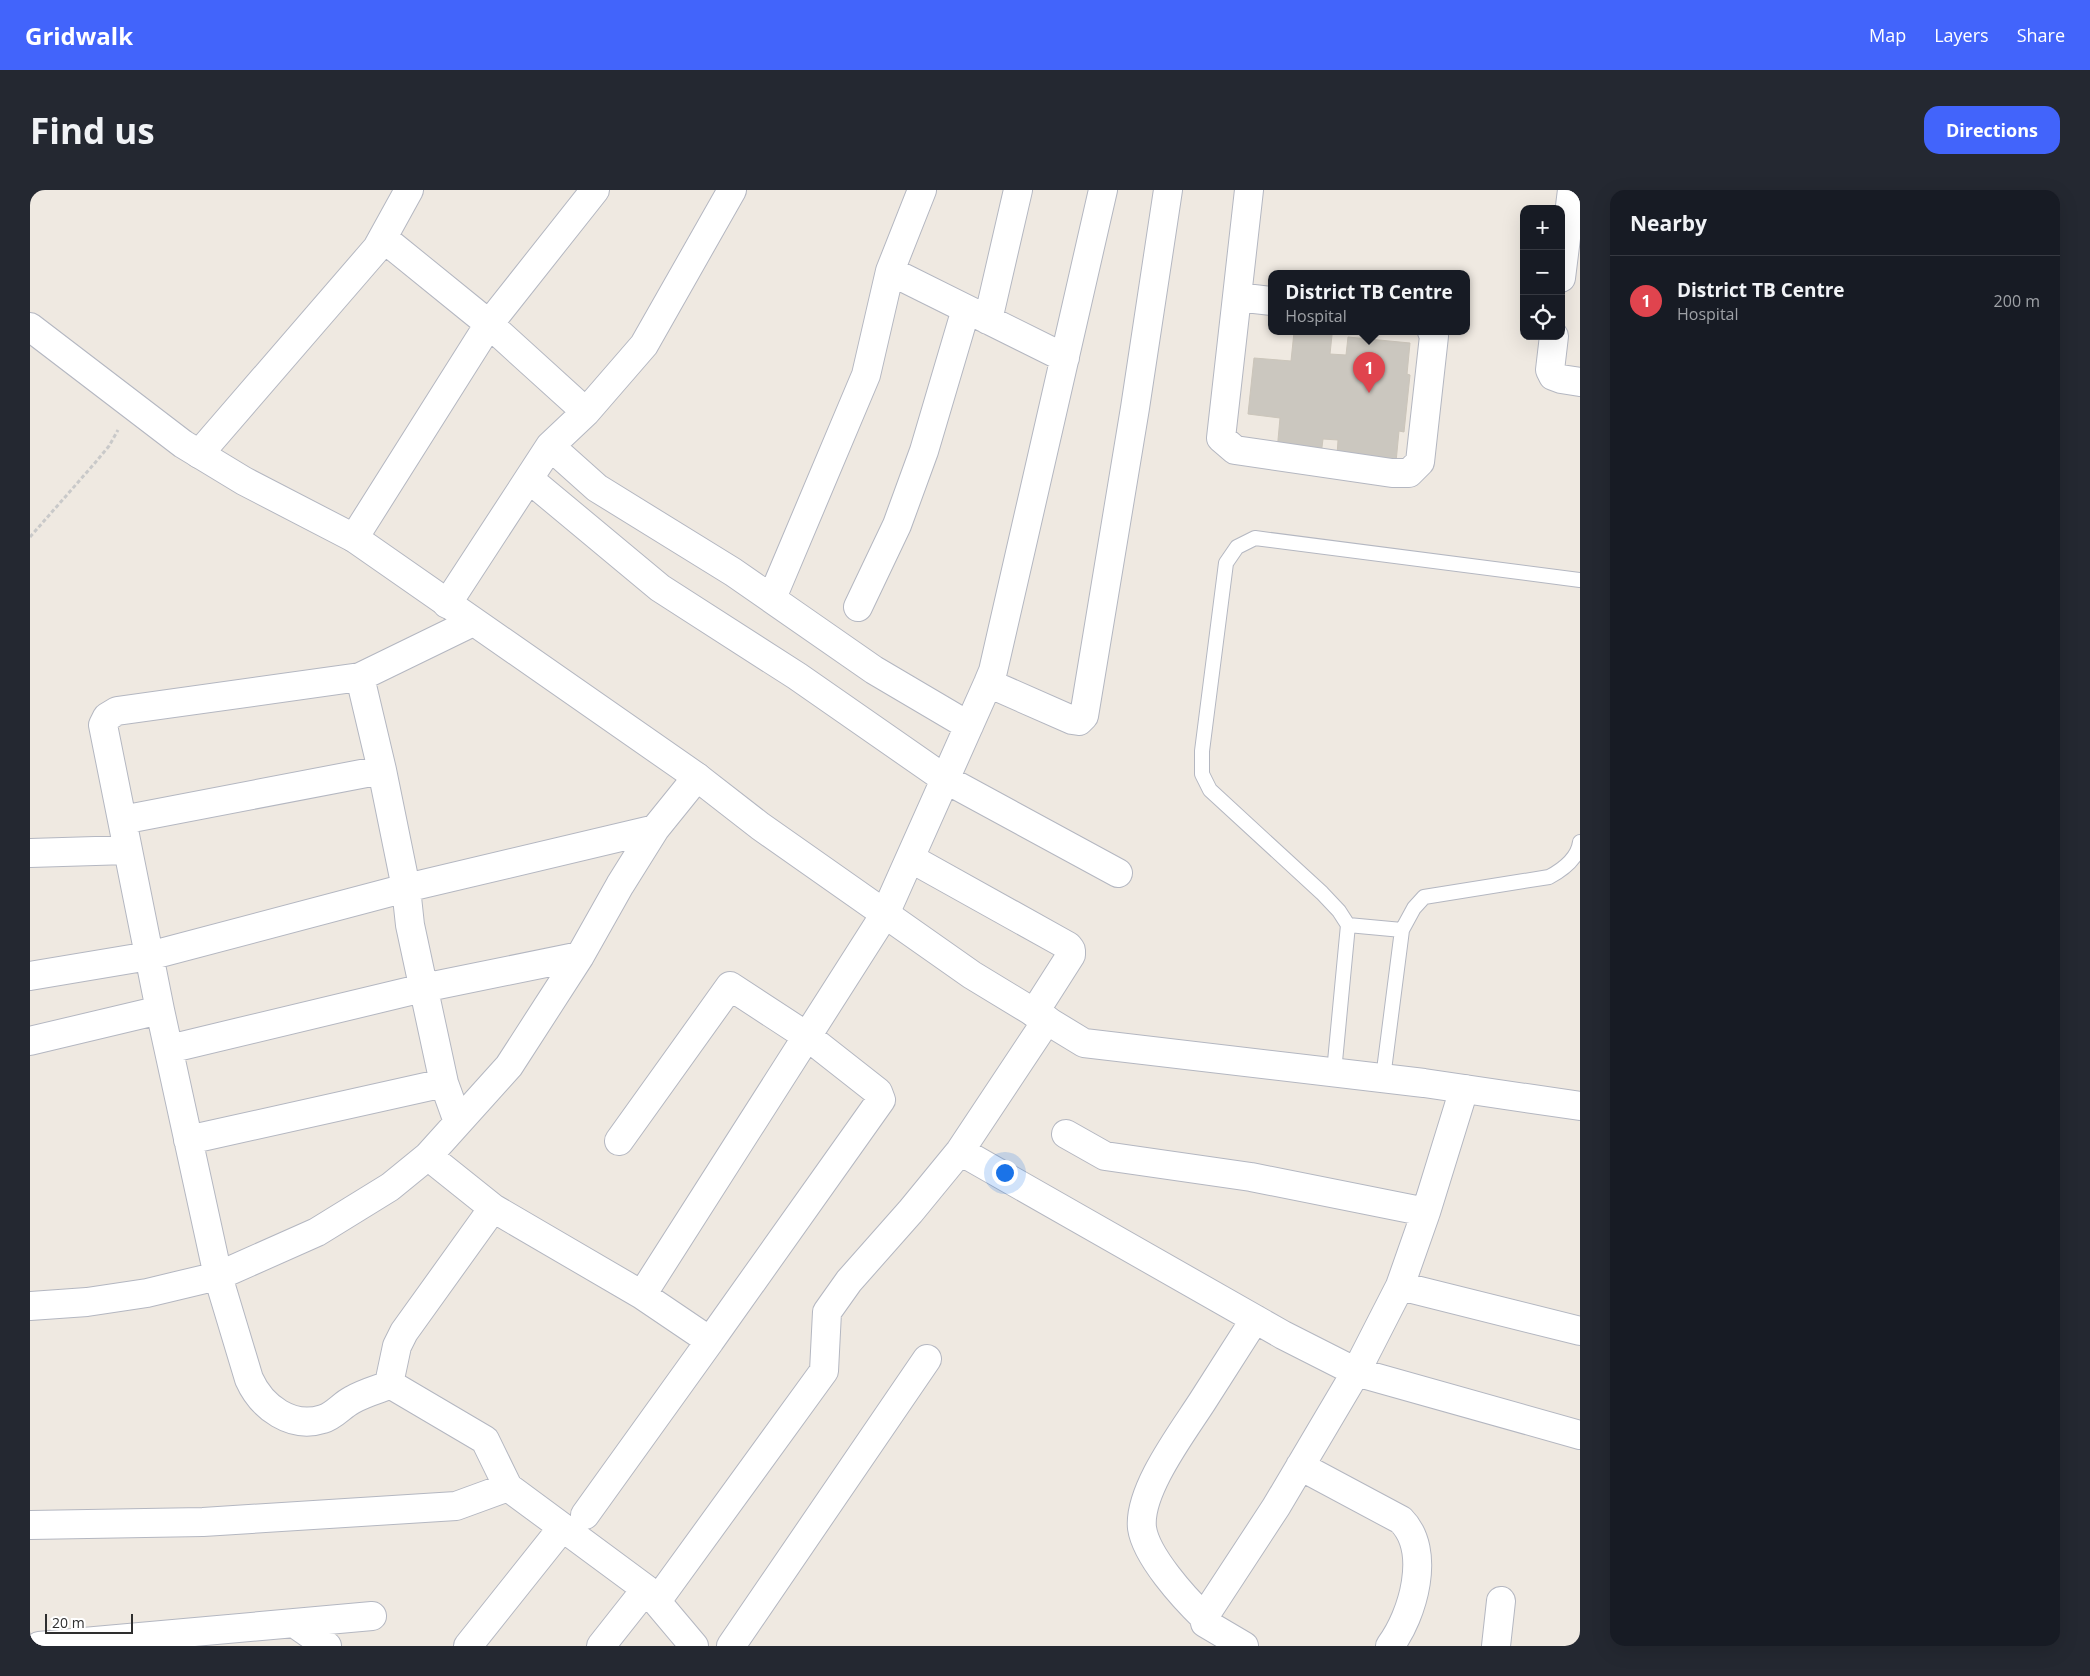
<!DOCTYPE html>
<html lang="en">
<head>
<meta charset="utf-8">
<style>
	body { margin:0; font-family:"Open Sans",sans-serif; background:#242831; color:#f1f3f6 }
	.controls { position:absolute; right:15px; top:15px; display:grid; overflow:hidden; border-radius:10px; box-shadow:0 5px 20px #0002 }
	.controls button { width:45px; height:45px; display:grid; place-items:center; padding:0; border:0; border-bottom:1px solid #363941; background:#171b24; color:#f1f3f6; font:25px sans-serif }
	.scale { position:absolute; left:15px; bottom:12px; width:88px; box-sizing:border-box; padding-left:5px; border:2px solid #2e2e2e; border-top:0; font-size:14px; line-height:18px; white-space:nowrap; color:#2e2e2e; -webkit-text-stroke:4px #fff; paint-order:stroke }
	.you { position:absolute; left:974px; top:982px; width:18px; height:18px; margin:-12px; border:4px solid #fff; border-radius:50%; background:#1a73e8; box-shadow:0 0 0 8px #1a73e833 }
	.badge { display:grid; place-items:center; width:32px; height:32px; border-radius:50%; background:#4264fb; color:#fff; font-size:16px; font-weight:700 }
	.pin { position:absolute; translate:-50% -41px; filter:drop-shadow(0 1px 2px #0008) }
	.pin::after { content:''; position:absolute; top:26px; width:18px; height:15px; background:inherit; clip-path:polygon(0 0,100% 0,50% 100%) }
	.popup { position:absolute; left:1238px; top:80px; width:202px; height:65px; box-sizing:border-box; display:grid; place-content:center; border-radius:10px; background:#171b24; filter:drop-shadow(0 1px 4px #0005); font-size:16px; white-space:nowrap; color:#9ea1a6 }
	.popup b { font-size:19px; color:#f1f3f6 }
	.popup::after { content:''; position:absolute; left:50%; top:100%; margin-left:-10px; border:10px solid transparent; border-top-color:#171b24 }
	.list { margin:0; padding:0; list-style:none }
	h2 { display:flex; justify-content:space-between; align-items:center; height:65px; margin:0; padding:0 20px; font-size:21px }
	h2 small { font-size:16px; font-weight:400; color:#9ea1a6 }
	.list li { display:grid; grid-template-columns:32px 1fr auto; gap:15px; align-items:center; box-sizing:border-box; height:90px; padding:0 20px; border-top:1px solid #363941 }
	.list b { display:block; font-size:19px; white-space:nowrap }
	.list p { margin:0; font-size:16px; white-space:nowrap; color:#9ea1a6 }
	.list em { font-size:16px; font-style:normal; color:#9ea1a6 }
	.icon { flex:none; width:28px; height:28px; fill:none; stroke:currentColor; stroke-width:2; stroke-linecap:round; stroke-linejoin:round }
	.map { position:relative; flex:none; width:1550px; height:1456px; overflow:hidden; border-radius:15px }
	header { display:flex; align-items:center; gap:30px; box-sizing:border-box; height:70px; padding:0 25px; background:#4264fb; color:#fff }
	header strong { font-size:24px }
	nav { display:flex; gap:28px; margin-inline-start:auto; font-size:18px }
	.intro { display:flex; align-items:center; justify-content:space-between; box-sizing:border-box; height:120px; padding:0 30px }
	h1 { margin:0; font-size:35px }
	.button { padding:12px 22px; border-radius:15px; background:#4264fb; color:#fff; font-size:18px; font-weight:700 }
	main { display:flex; gap:30px; padding:0 30px }
	aside { flex:1; background:#171b24; border-radius:15px; box-shadow:0 5px 20px #0002 }
	.map>svg:first-child { display:block }
	.building { fill:#cbc7bf; stroke:#cbc5ba }
	.lines { fill:none; stroke-linecap:round; stroke-linejoin:round }
	.lane-casing { stroke:#b4b7c1; stroke-width:16 }
	.street-casing { stroke:#b4b7c1; stroke-width:30 }
	.secondary-casing { stroke:#b4b7c1; stroke-width:30 }
	.path { stroke:#c9c9c9; stroke-width:3; stroke-dasharray:4 2.5; stroke-linecap:butt }
	.lane { stroke:#fff; stroke-width:14 }
	.street { stroke:#fff; stroke-width:28 }
	.secondary { stroke:#fff; stroke-width:28 }
</style>
</head>
<body>
<header>
<strong>Gridwalk</strong>
<nav><a>Map</a><a>Layers</a><a>Share</a></nav>
</header>
<div class="intro"><h1>Find us</h1><a class="button">Directions</a></div>
<main>
<div class="map">
<svg width="1550" height="1456" viewBox="0 0 1550 1456">
	<rect width="100%" height="100%" fill="#efe9e1"/>
	<path class="building" d="M 1264,142 L 1302,145 L 1300,164 L 1316,165 L 1318,147 L 1380,153 L 1377,184 L 1380,185 L 1374,242 L 1369,241 L 1366,272 L 1307,266 L 1308,250 L 1293,249 L 1291,265 L 1247,261 L 1250,228 L 1218,224 L 1224,168 L 1261,171 Z"/>
	<g class="lines">
		<g class="lane-casing">
			<path id="lane" d="M 1318,735 L 1372,740
				M 1304,882 L 1318,735 L 1309,721 L 1292,703 L 1180,600 L 1172,584 L 1172,561 L 1196,373 L 1207,357 L 1225,348 L 1550,390
				M 1353,888 L 1372,740 L 1384,718 L 1394,707 L 1519,687 C 1532,680 1548,668 1550,652"/>
		</g>
		<g class="street-casing">
			<path id="street" d="M 892,0 L 860,81 L 1035,168
				M 1219,0 L 1191,248 L 1205,260 L 1362,283 L 1379,283 L 1390,272 L 1404,146 L 1402,142
				M 353,48 L 459,134 L 556,222 L 520,256 L 417,414
				M 1531,88 L 1542,0
				M 1207,107 L 1242,111
				M 958,130 L 988,0
				M 1524,146 L 1520,180 L 1523,186 L 1531,189 L 1550,192
				M 556,222 L 614,155 L 702,0
				M 520,256 L 567,298 L 703,382 L 844,480 L 939,536
				M 169,264 L 347,58 L 379,0
				M 499,289 L 630,398 L 767,486 L 915,589 L 1088,683
				M 324,348 L 459,134 L 565,0
				M 742,408 L 836,185 L 860,81
				M 828,417 L 867,335 L 894,261 L 936,119
				M 330,487 L 443,432
				M 958,493 L 1042,530 L 1049,531 L 1054,526 L 1105,218 L 1138,0
				M 92,630 L 352,580
				M 0,663 L 98,660
				M 880,668 L 1038,756 L 1041,760 L 1041,765 L 1004,823
				M 0,786 L 119,766 L 376,698 L 352,580 L 330,487 L 87,521 L 77,527 L 73,535 L 130,820 L 188,1086 L 219,1189 C 232,1218 262,1239 293,1229 C 304,1226 312,1215 322,1210 C 334,1203 349,1199 362,1194
				M 0,851 L 130,820
				M 139,859 L 393,798 L 550,766
				M 428,932 L 414,893 L 380,735 L 376,698 L 625,639
				M 1036,944 L 1075,966 L 1221,987 L 1396,1022
				M 158,950 L 414,893
				M 930,961 L 1253,1145 L 1326,1182 L 1550,1245
				M 398,966 L 463,1018 L 374,1142 L 367,1156 L 360,1189 L 365,1197 L 455,1250 L 478,1297 L 616,1399 L 664,1456
				M 463,1018 L 612,1105 L 680,1151 L 851,910 L 848,902 L 778,847 L 700,796 L 589,951
				M 1370,1096 L 1550,1141
				M 612,1105 L 855,724 L 958,493 L 963,481 L 1073,0
				M 0,1116 L 57,1112 L 117,1103 L 188,1086 L 287,1042 L 360,997 L 398,966 L 479,876 L 550,766 L 590,695 L 625,639 L 667,587
				M 1270,1276 L 1371,1330 C 1402,1361 1383,1425 1360,1456
				M 555,1325 L 680,1151
				M 0,1335 L 173,1332 L 426,1316 L 478,1297
				M 627,1411 L 794,1181 L 797,1122 L 819,1091 L 880,1022 L 930,961 L 1017,830
				M 1174,1427 C 1154,1408 1116,1366 1112,1338 C 1108,1301 1152,1243 1172,1212 C 1189,1185 1207,1157 1225,1129
				M 264,1433 L 297,1456
				M 9,1456 L 342,1426
				M 438,1456 L 532,1338
				M 571,1456 L 616,1399
				M 701,1456 L 897,1169
				M 1214,1456 L 1175,1433 L 1174,1427 L 1246,1317 L 1326,1182 L 1370,1096 L 1396,1022 L 1434,899
				M 1466,1456 L 1471,1411"/>
		</g>
		<g class="secondary-casing">
			<path id="secondary" d="M 0,137 L 153,254 L 214,291 L 324,348 L 667,587 L 730,636 L 942,785 L 1054,853 L 1394,893 L 1550,916"/>
		</g>
		<path class="path" d="M 0,347 L 64,274 L 79,256 L 88,240"/>
		<use href="#lane" class="lane"/>
		<use href="#street" class="street"/>
		<use href="#secondary" class="secondary"/>
	</g>
</svg>
<div class="controls">
<button>+</button>
<button>−</button>
<button><svg class="icon" aria-label="locate" viewBox="0 0 24 24"><circle cx="12" cy="12" r="6"/><path d="M12 2v4M12 18v4M2 12h4M18 12h4"/></svg></button>
</div>
<div class="scale">20 m</div>
<div class="you"></div>
<div class="pin badge" style="left:1339px;top:203px;background:#e0444e">1</div>
<div class="popup"><b>District TB Centre</b>Hospital</div>
</div>
<aside>
<h2>Nearby<small></small></h2>
<ul class="list">
<li><span class="badge" style="background:#e0444e">1</span><div><b>District TB Centre</b><p>Hospital</p></div><em>200 m</em></li>
</ul>
</aside>
</main>
</body>
</html>
